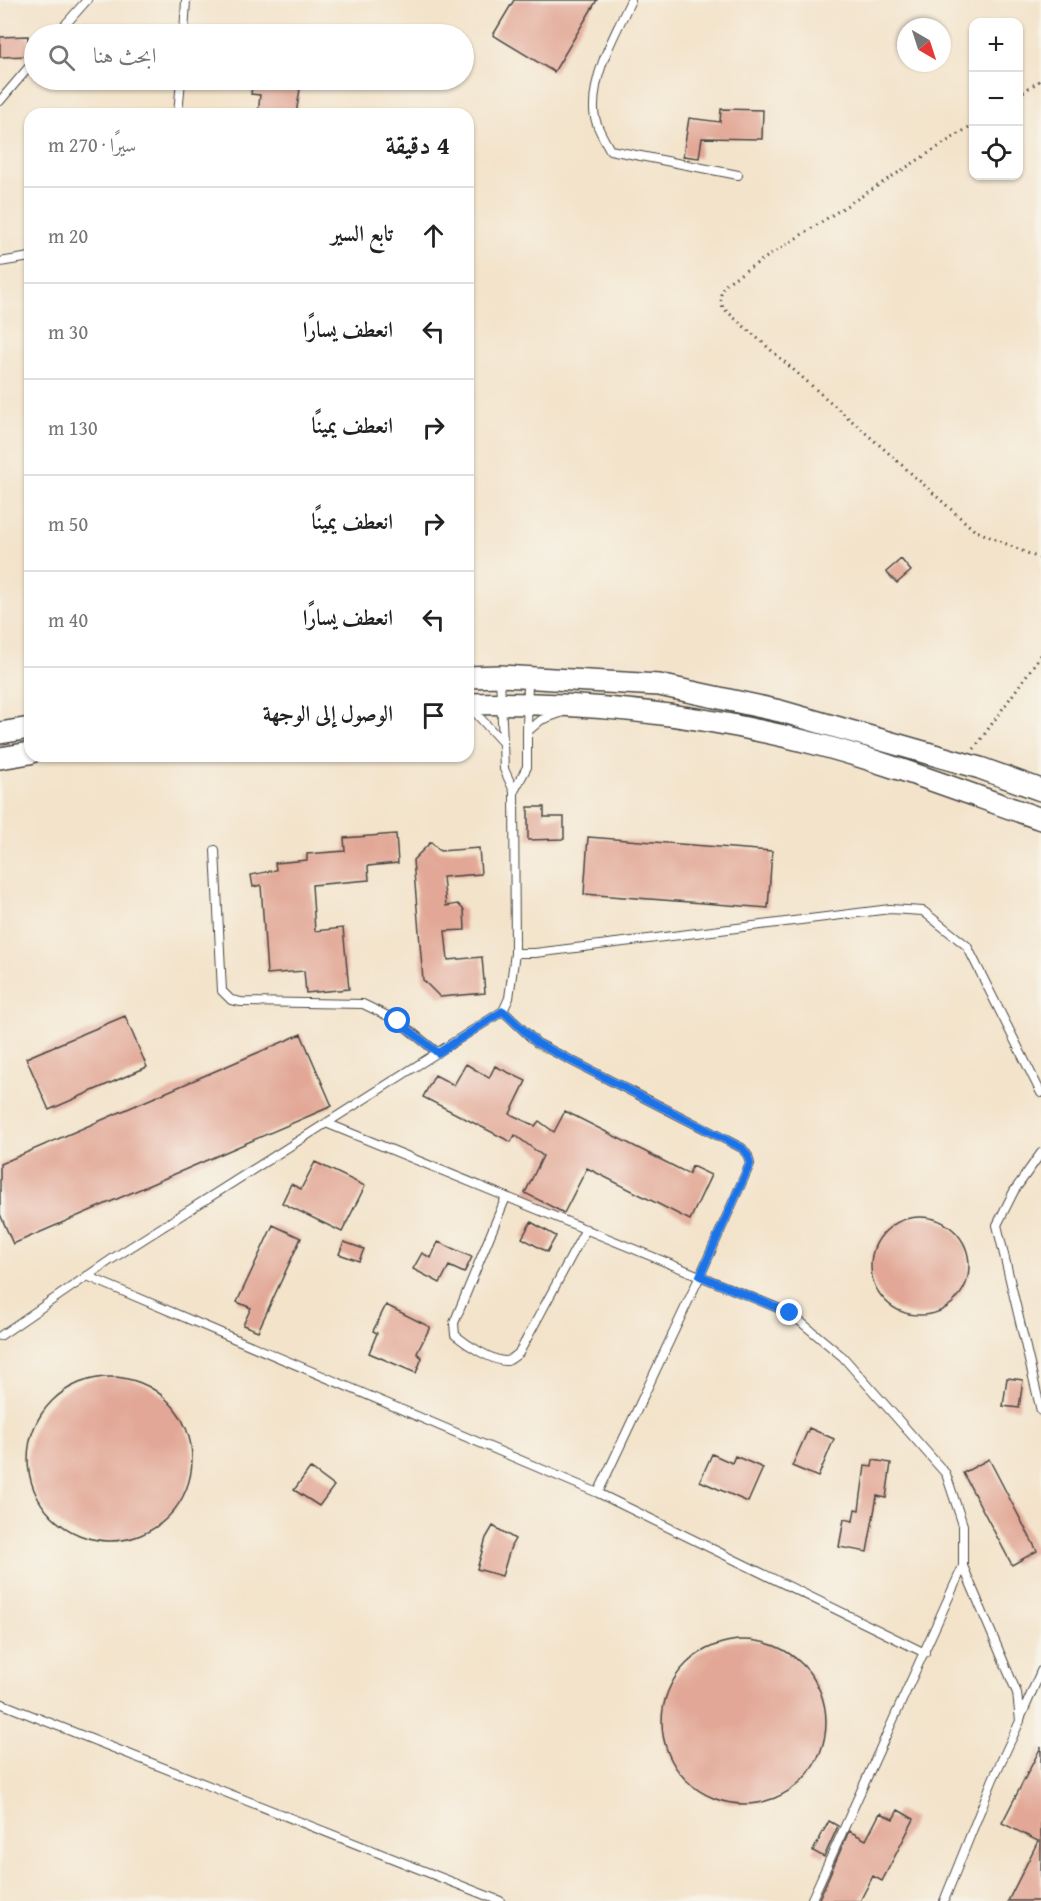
<!DOCTYPE html>
<html lang="ar">
<head>
<meta charset="utf-8">
<style>
	body { margin:0; font-family:"Gentium Book Plus",Amiri,serif; background:#f2f2f2; color:#222; direction:rtl }
	.controls { position:absolute; right:18px; top:18px; display:grid; overflow:hidden; border-radius:12px; box-shadow:0 2px 4px #0004 }
	.controls button { width:54px; height:54px; display:grid; place-items:center; padding:0; border:0; border-bottom:2px solid #e0e0e0; background:#fff; color:#222; font:30px sans-serif }
	.compass { position:absolute; left:897px; top:18px; width:54px; height:54px; border-radius:50%; background:#fff; box-shadow:0 2px 4px #0004; rotate:141deg }
	.stop { position:absolute; width:18px; height:18px; margin:-14px; border:4px solid #1a73e8; border-radius:50%; background:#fff }
	.stop.end { background:#1a73e8; border-color:#fff; box-shadow:0 2px 6px #0008 }
	.list { margin:0; padding:0; list-style:none }
	h2 { display:flex; justify-content:space-between; align-items:center; height:78px; margin:0; padding:0 24px; font-size:26px }
	h2 small { font-size:20px; font-weight:400; color:#767676 }
	.list li { display:grid; grid-template-columns:39px 1fr auto; gap:18px; align-items:center; box-sizing:border-box; height:96px; padding:0 24px; border-top:2px solid #e0e0e0 }
	.list b { display:block; font-size:22px; white-space:nowrap }
	.list em { font-size:20px; font-style:normal; color:#767676 }
	.icon { flex:none; width:33px; height:33px; fill:none; stroke:currentColor; stroke-width:2; stroke-linecap:round; stroke-linejoin:round }
	.map { position:relative; flex:none; width:1041px; height:1901px; overflow:hidden; direction:ltr }
	.search { position:absolute; background:#fff; box-shadow:0 2px 4px #0004; left:24px; top:24px; width:450px; height:66px; display:flex; align-items:center; gap:15px; box-sizing:border-box; padding:0 21px; border-radius:33px; color:#767676; font-size:22px }
	.panel { position:absolute; background:#fff; box-shadow:0 2px 4px #0004; left:24px; top:108px; width:450px; height:654px; border-radius:18px; direction:rtl }
	.map>svg:first-child { display:block }
	.building { fill:#e2a796 }
	.lines { fill:none; stroke-linecap:round; stroke-linejoin:round }
	.service-casing { stroke:#494743; stroke-width:10 }
	.secondary-casing { stroke:#494743; stroke-width:24 }
	.path { stroke:#494743; stroke-width:3; stroke-dasharray:1.5 4.5; stroke-linecap:butt }
	.service { stroke:#fff; stroke-width:8 }
	.secondary { stroke:#fff; stroke-width:21 }
	.route { stroke:#1a73e8; stroke-width:8 }
</style>
</head>
<body>
<div class="map">
<svg width="1041" height="1901" viewBox="0 0 1041 1901">
	<rect width="100%" height="100%" fill="#f7f3e8"/>
	<filter id="ink" filterUnits="userSpaceOnUse"><feTurbulence type="fractalNoise" baseFrequency=".0167" numOctaves="2"/><feDisplacementMap in="SourceGraphic" scale="12" xChannelSelector="R" yChannelSelector="G"/><feConvolveMatrix kernelMatrix="1 2 1 2 8 2 1 2 1" color-interpolation-filters="sRGB"/></filter>
	<filter id="wash" filterUnits="userSpaceOnUse"><feTurbulence type="fractalNoise" baseFrequency=".008" numOctaves="4" result="noise"/><feDisplacementMap in="SourceGraphic" scale="24" xChannelSelector="R" yChannelSelector="G"/><feGaussianBlur stdDeviation="1.35" result="paint"/><feColorMatrix in="noise" values="0 0 0 0 0 0 0 0 0 0 0 0 0 0 0 0 0 1.4 0 .05"/><feComposite in="paint" operator="in"/></filter>
	<g filter="url(#wash)">
		<rect width="100%" height="100%" fill="#f3e3ca"/>
		<g id="blocks">
			<path class="building" d="M 514,0 L 597,0 L 554,72 L 493,35 Z
				M 28,36 L 28,56 L 0,57 L 0,37 Z
				M 253,81 L 300,89 L 296,114 L 258,114 L 260,95 L 251,94 Z
				M 721,109 L 763,110 L 762,139 L 702,138 L 699,158 L 683,156 L 689,118 L 720,122 Z
				M 901,559 L 911,571 L 897,583 L 886,572 Z
				M 528,807 L 544,807 L 544,817 L 564,817 L 564,839 L 528,840 Z
				M 396,834 L 398,863 L 368,866 L 369,880 L 312,885 L 315,931 L 343,928 L 349,989 L 306,993 L 304,971 L 267,974 L 261,885 L 253,887 L 251,875 L 276,870 L 275,863 L 307,860 L 307,854 L 345,851 L 344,838 Z
				M 588,837 L 772,851 L 768,908 L 584,894 Z
				M 431,842 L 440,851 L 479,848 L 481,874 L 443,877 L 446,906 L 458,904 L 464,910 L 465,930 L 445,931 L 448,960 L 482,957 L 485,993 L 440,997 L 423,980 L 413,860 Z
				M 125,1016 L 147,1067 L 49,1110 L 26,1058 Z
				M 301,1034 L 332,1106 L 13,1244 L 0,1214 L 0,1164 Z
				M 466,1064 L 489,1078 L 495,1066 L 526,1081 L 510,1114 L 535,1126 L 539,1121 L 554,1132 L 565,1111 L 689,1174 L 692,1166 L 711,1175 L 690,1220 L 587,1168 L 564,1213 L 525,1193 L 543,1156 L 515,1135 L 511,1142 L 423,1097 L 435,1075 L 454,1085 Z
				M 315,1162 L 365,1186 L 342,1232 L 282,1203 L 291,1184 L 301,1189 Z
				M871 1266a49 49 0 1 1 98 0a49 49 0 1 1-98 0Z
				M 531,1222 L 556,1236 L 547,1252 L 522,1238 Z
				M 273,1225 L 301,1238 L 258,1331 L 243,1325 L 251,1308 L 237,1302 Z
				M 344,1242 L 364,1249 L 359,1261 L 339,1254 Z
				M 438,1242 L 472,1257 L 464,1273 L 449,1266 L 440,1283 L 413,1269 L 422,1253 L 431,1258 Z
				M 386,1305 L 430,1327 L 417,1353 L 422,1358 L 416,1373 L 369,1353 L 377,1333 L 373,1331 Z
				M28 1459a82 82 0 1 1 164 0a82 82 0 1 1-164 0Z
				M 1007,1378 L 1023,1380 L 1019,1408 L 1003,1406 Z
				M 809,1428 L 834,1439 L 818,1477 L 792,1466 Z
				M 712,1454 L 732,1463 L 735,1456 L 763,1468 L 748,1502 L 700,1481 Z
				M 989,1459 L 1037,1551 L 1012,1565 L 963,1473 Z
				M 873,1460 L 891,1463 L 886,1498 L 877,1496 L 867,1552 L 839,1547 L 844,1519 L 853,1521 L 855,1509 L 859,1510 L 865,1466 L 872,1467 Z
				M 310,1468 L 334,1486 L 319,1506 L 294,1490 Z
				M 493,1526 L 515,1539 L 511,1546 L 502,1576 L 477,1569 L 486,1538 Z
				M662 1722a82 82 0 1 1 164 0a82 82 0 1 1-164 0Z
				M 1041,1747 L 1041,1901 L 1008,1901 L 1038,1841 L 1002,1823 Z
				M 898,1810 L 914,1819 L 882,1881 L 873,1876 L 860,1901 L 818,1901 L 849,1831 L 866,1840 L 880,1813 L 893,1819 Z
				M 829,1821 L 838,1826 L 824,1857 L 813,1851 Z"/>
		</g>
	</g>
	<g filter="url(#ink)">
		<use href="#blocks" fill-opacity="0" stroke="#494743" stroke-width="1.5"/>
		<g class="lines">
			<g class="service-casing">
				<path id="service" d="M 631,0 C 616,33 594,69 594,106 C 593,122 603,137 610,150 L 738,175
					M 57,34 L 87,0
					M 184,34 L 186,0
					M 0,101 L 34,61
					M 178,114 L 181,80
					M 0,262 L 30,257
					M 500,678 L 503,743
					M 527,732 L 528,680
					M 514,791 L 527,767 L 527,732 L 541,720 L 563,712
					M 215,850 L 222,991 L 231,1000 L 241,1002 L 363,1004 L 398,1021 L 438,1053
					M 515,953 L 535,953 L 890,909 L 923,911 L 967,946 L 1041,1093
					M 503,1011 L 537,1043 L 742,1148 L 748,1156 L 750,1164 L 700,1276 L 598,1493
					M 326,1123 L 790,1313 L 843,1357 L 946,1474 L 963,1525 L 963,1566 L 811,1901
					M 1041,1153 L 1014,1191 L 997,1225 L 1041,1411
					M 506,1197 L 454,1323 L 455,1335 C 466,1344 493,1362 507,1361 C 511,1360 515,1356 519,1353 L 586,1229
					M 87,1276 L 598,1493 L 925,1653
					M 0,1336 L 112,1259 L 503,1011 L 509,998 L 515,953 L 514,791 L 504,769 L 503,743 L 471,708
					M 0,1703 L 500,1901
					M 1020,1719 L 1041,1671
					M 944,1901 L 993,1779 L 1020,1721 L 1017,1693 L 963,1566"/>
			</g>
			<g class="secondary-casing">
				<path id="secondary" d="M 468,677 L 500,676 L 659,685 L 780,711 L 980,768 L 1041,790
					M 468,704 C 584,701 704,715 816,744 C 892,764 966,793 1041,819
					M 0,733 L 30,728
					M 0,758 L 30,753"/>
			</g>
			<path class="path" d="M 1018,95 L 1041,80
				M 974,124 L 745,271 C 728,283 716,285 723,308 L 893,457 L 974,530 L 1041,559
				M 974,749 L 1041,655"/>
			<use href="#service" class="service"/>
			<use href="#secondary" class="secondary"/>
		</g>
	</g>
	<g class="lines" filter="url(#ink)">
		<path class="route" d="M 398,1021 L 438,1053 L 503,1011 L 537,1043 L 742,1148 L 748,1156 L 750,1164 L 700,1276 L 790,1313"/>
	</g>
</svg>
<div class="controls">
<button>+</button>
<button>−</button>
<button><svg class="icon" aria-label="locate" viewBox="0 0 24 24"><circle cx="12" cy="12" r="6"/><path d="M12 2v4M12 18v4M2 12h4M18 12h4"/></svg></button>
</div>
<svg class="compass" viewBox="-18 -18 36 36"><path d="M0-13l5 13h-10z" fill="#e53935"/><path d="M0 13l5-13h-10z" fill="#767676"/></svg>
<div class="stop" style="left:398px;top:1021px"></div>
<div class="stop end" style="left:790px;top:1313px"></div>
<div class="search"><svg class="icon" aria-label="search" viewBox="0 0 24 24"><circle cx="10" cy="10" r="6"/><path d="M15 15l6 6"/></svg>ابحث هنا</div>
<section class="panel">
<h2>4 دقيقة<small>سيرًا · 270 m</small></h2>
<ul class="list">
<li><svg class="icon" aria-label="ahead" viewBox="0 0 24 24"><path d="M12 20V5M6 11l6-6 6 6"/></svg><div><b>تابع السير</b></div><em>20 m</em></li>
<li><svg class="icon" aria-label="left" viewBox="0 0 24 24"><path d="M17 20v-9H6M10 6l-5 5 5 5"/></svg><div><b>انعطف يسارًا</b></div><em>30 m</em></li>
<li><svg class="icon" aria-label="right" viewBox="0 0 24 24"><path d="M7 20v-9h11M14 6l5 5-5 5"/></svg><div><b>انعطف يمينًا</b></div><em>130 m</em></li>
<li><svg class="icon" aria-label="right" viewBox="0 0 24 24"><path d="M7 20v-9h11M14 6l5 5-5 5"/></svg><div><b>انعطف يمينًا</b></div><em>50 m</em></li>
<li><svg class="icon" aria-label="left" viewBox="0 0 24 24"><path d="M17 20v-9H6M10 6l-5 5 5 5"/></svg><div><b>انعطف يسارًا</b></div><em>40 m</em></li>
<li><svg class="icon" aria-label="arrive" viewBox="0 0 24 24"><path d="M6 21V4h12l-3 4 3 4H6"/></svg><div><b>الوصول إلى الوجهة</b></div></li>
</ul>
</section>
</div>
</body>
</html>
